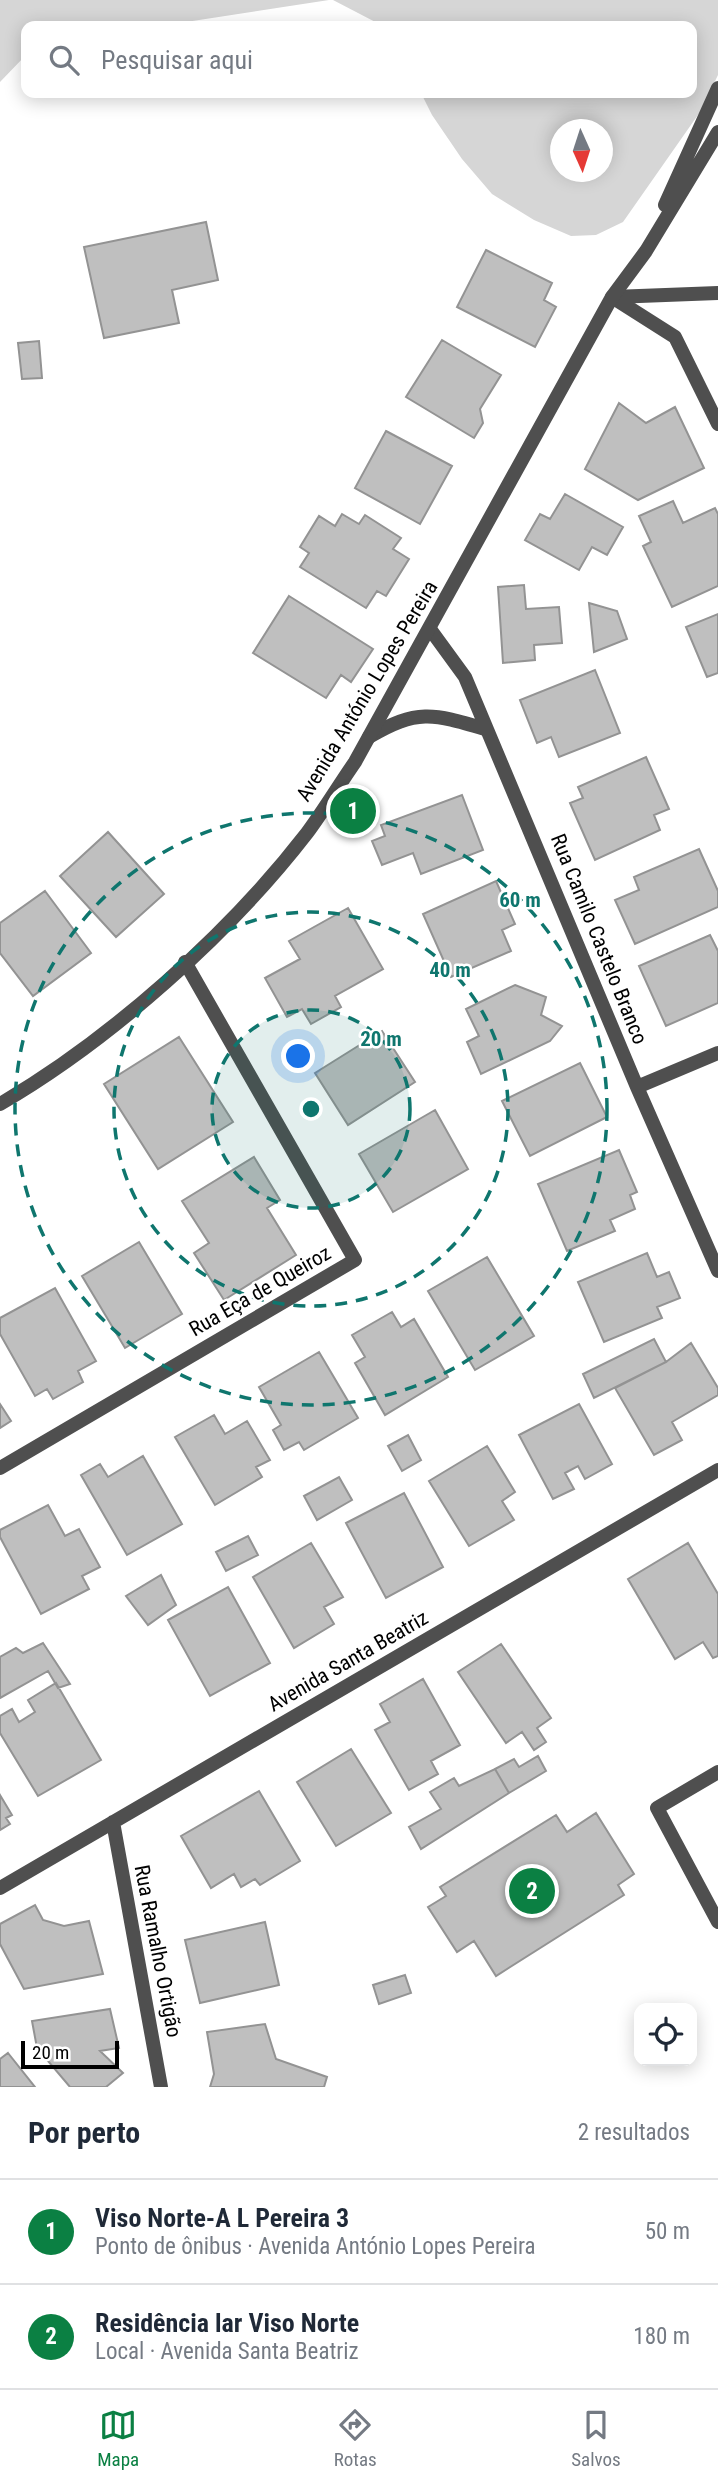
<!DOCTYPE html>
<html lang="pt">
<head>
<meta charset="utf-8">
<style>
	body { margin:0; font-family:"Roboto Condensed",sans-serif; background:#f6f6f7; color:#1f2937 }
	.controls { position:absolute; right:21px; bottom:21px; display:grid; overflow:hidden; border-radius:14px; box-shadow:0 4px 18px #0003 }
	.controls button { width:63px; height:63px; display:grid; place-items:center; padding:0; border:0; border-bottom:2px solid #e0e1e3; background:#fff; color:#1f2937; font:35px sans-serif }
	.compass { position:absolute; left:550px; top:119px; width:63px; height:63px; border-radius:50%; background:#fff; box-shadow:0 4px 18px #0003; rotate:177deg }
	.scale { position:absolute; left:21px; bottom:18px; width:98px; box-sizing:border-box; padding-left:7px; border:4px solid #000; border-top:0; font-size:19px; line-height:24px; white-space:nowrap; color:#000; -webkit-text-stroke:5px #fff; paint-order:stroke }
	.you { position:absolute; left:299px; top:1057px; width:24px; height:24px; margin:-18px; border:5px solid #fff; border-radius:50%; background:#1a73e8; box-shadow:0 0 0 10px #1a73e833 }
	.badge { display:grid; place-items:center; width:46px; height:46px; border-radius:50%; background:#0b8043; color:#fff; font-size:23px; font-weight:700 }
	.pin { position:absolute; translate:-50% -50%; border:4px solid #fff; box-shadow:0 2px 7px #0006 }
	.list { margin:0; padding:0; list-style:none }
	h2 { display:flex; justify-content:space-between; align-items:center; height:91px; margin:0; padding:0 28px; font-size:30px }
	h2 small { font-size:23px; font-weight:400; color:#747a83 }
	.list li { display:grid; grid-template-columns:46px 1fr auto; gap:21px; align-items:center; box-sizing:border-box; height:105px; padding:0 28px; border-top:2px solid #e0e1e3 }
	.list b { display:block; font-size:26px; white-space:nowrap }
	.list p { margin:0; font-size:23px; white-space:nowrap; color:#747a83 }
	.list em { font-size:23px; font-style:normal; color:#747a83 }
	.icon { flex:none; width:38px; height:38px; fill:none; stroke:currentColor; stroke-width:2; stroke-linecap:round; stroke-linejoin:round }
	.map { position:relative; flex:none; width:718px; height:2087px; overflow:hidden }
	.search { position:absolute; background:#fff; box-shadow:0 4px 18px #0003; left:21px; right:21px; top:21px; height:77px; display:flex; align-items:center; gap:18px; box-sizing:border-box; padding:0 24px; border-radius:14px; color:#747a83; font-size:26px }
	.sheet { height:301px; background:#fff }
	nav { display:flex; justify-content:space-around; align-items:center; box-sizing:border-box; height:98px; border-top:2px solid #e0e1e3; background:#fff; font-size:19px; color:#747a83 }
	nav a { display:grid; justify-items:center; gap:4px }
	nav .on { color:#0b8043 }
	.map>svg:first-child { display:block }
	.green { fill:#d6d6d6; fill-rule:evenodd }
	.building { fill:#bfbfbf; stroke:#939393; stroke-width:2 }
	.lines { fill:none; stroke-linecap:round; stroke-linejoin:round }
	.minor { stroke:#4f4f4f; stroke-width:14 }
	.tertiary { stroke:#4f4f4f; stroke-width:14 }
	.ring { fill:none; stroke:#0f766e; stroke-width:3.5; stroke-dasharray:12 9 }
	.labels { text-anchor:middle; stroke-width:5; stroke-linejoin:round; paint-order:stroke }
	.street-label { font-size:21px; fill:#000; stroke:#fff }
	.centre { fill:#0f766e; stroke:#fff; stroke-width:3.5 }
	.ring-label { font-size:21px; text-anchor:middle; font-weight:bold; fill:#0f766e; stroke:#fff; stroke-width:5; stroke-linejoin:round; paint-order:stroke }
</style>
</head>
<body>
<div class="map">
<svg width="718" height="2087" viewBox="0 0 718 2087">
	<rect width="100%" height="100%" fill="#fff"/>
	<path class="green" d="M 0,0 L 329,0 L 160,26 L 26,26 L 26,55 L 0,82 Z
		M 333,0 L 718,0 L 718,75 L 700,112 L 623,222 L 596,235 L 571,236 L 534,220 L 492,194 L 462,159 L 432,115 L 421,93 L 692,93 L 692,26 L 383,26 ZM 560,130 L 602,130 L 602,172 L 560,172 Z"/>
	<path class="building" d="M 206,222 L 218,280 L 172,290 L 179,323 L 104,338 L 84,247 Z
		M 486,250 L 552,283 L 544,300 L 556,307 L 535,347 L 457,307 Z
		M 442,340 L 501,375 L 480,409 L 483,423 L 474,438 L 406,397 Z
		M 39,341 L 42,378 L 22,379 L 18,343 Z
		M 619,403 L 646,423 L 675,407 L 704,468 L 638,500 L 585,469 Z
		M 386,431 L 452,466 L 420,524 L 355,488 Z
		M 565,494 L 623,527 L 607,555 L 592,547 L 579,570 L 525,540 L 540,514 L 550,519 Z
		M 673,501 L 683,523 L 715,508 L 718,514 L 718,586 L 672,607 L 643,546 L 651,542 L 639,516 Z
		M 342,514 L 359,524 L 365,515 L 401,538 L 393,549 L 409,559 L 386,596 L 377,591 L 366,608 L 300,567 L 309,553 L 300,547 L 319,516 L 335,526 Z
		M 524,585 L 526,609 L 559,607 L 562,643 L 534,645 L 535,660 L 503,663 L 498,587 Z
		M 289,596 L 373,649 L 351,682 L 341,675 L 326,698 L 253,653 Z
		M 589,603 L 617,611 L 627,639 L 594,652 Z
		M 718,614 L 718,673 L 707,677 L 686,627 Z
		M 595,670 L 620,733 L 559,757 L 551,737 L 537,743 L 520,700 Z
		M 646,757 L 669,809 L 654,815 L 660,830 L 595,860 L 570,803 L 583,798 L 578,787 Z
		M 462,795 L 483,850 L 421,874 L 413,853 L 382,865 L 372,841 L 385,836 L 381,825 Z
		M 108,832 L 164,894 L 116,937 L 60,876 Z
		M 699,849 L 718,891 L 718,907 L 635,944 L 615,900 L 639,890 L 634,877 Z
		M 496,881 L 515,924 L 502,930 L 511,951 L 451,977 L 423,914 Z
		M 45,891 L 91,953 L 33,996 L 0,953 L 0,923 Z
		M 348,908 L 383,969 L 335,996 L 341,1007 L 311,1024 L 302,1009 L 287,1017 L 265,978 L 300,959 L 289,941 Z
		M 710,935 L 718,951 L 718,1003 L 666,1026 L 639,966 Z
		M 515,985 L 546,997 L 541,1015 L 562,1026 L 550,1041 L 481,1074 L 467,1042 L 479,1036 L 466,1009 Z
		M 382,1031 L 415,1082 L 348,1125 L 315,1073 Z
		M 179,1037 L 233,1122 L 158,1169 L 104,1084 Z
		M 580,1063 L 607,1117 L 530,1156 L 502,1101 Z
		M 435,1110 L 468,1169 L 393,1212 L 359,1154 Z
		M 619,1150 L 637,1192 L 630,1195 L 635,1209 L 610,1220 L 615,1231 L 567,1251 L 538,1184 Z
		M 254,1157 L 280,1200 L 267,1208 L 296,1255 L 224,1300 L 194,1253 L 209,1243 L 182,1201 Z
		M 139,1242 L 182,1314 L 125,1348 L 82,1276 Z
		M 647,1253 L 657,1277 L 669,1272 L 680,1298 L 657,1307 L 662,1318 L 604,1342 L 578,1282 Z
		M 487,1257 L 534,1336 L 475,1370 L 428,1291 Z
		M 55,1288 L 96,1361 L 78,1371 L 83,1382 L 53,1399 L 47,1389 L 35,1396 L 0,1334 L 0,1318 Z
		M 392,1312 L 401,1327 L 414,1319 L 448,1377 L 385,1415 L 355,1363 L 365,1357 L 352,1335 Z
		M 654,1339 L 666,1362 L 594,1398 L 583,1374 Z
		M 691,1343 L 718,1388 L 718,1395 L 672,1422 L 682,1440 L 654,1455 L 615,1388 L 666,1362 Z
		M 319,1352 L 358,1418 L 304,1450 L 299,1442 L 284,1450 L 273,1430 L 281,1425 L 259,1387 Z
		M 0,1404 L 11,1421 L 0,1428 Z
		M 579,1404 L 612,1464 L 585,1479 L 578,1466 L 565,1473 L 574,1489 L 553,1499 L 519,1435 Z
		M 214,1415 L 225,1434 L 247,1421 L 270,1460 L 256,1467 L 262,1477 L 215,1505 L 175,1437 Z
		M 408,1435 L 421,1460 L 402,1471 L 388,1446 Z
		M 487,1446 L 515,1492 L 502,1501 L 514,1520 L 469,1546 L 429,1481 Z
		M 143,1456 L 182,1524 L 127,1555 L 81,1475 L 100,1464 L 108,1477 Z
		M 339,1477 L 352,1500 L 317,1520 L 304,1496 Z
		M 404,1493 L 443,1567 L 386,1598 L 346,1523 Z
		M 48,1505 L 65,1536 L 79,1529 L 100,1567 L 82,1576 L 89,1589 L 41,1614 L 0,1537 L 0,1530 Z
		M 248,1536 L 258,1555 L 226,1571 L 216,1552 Z
		M 311,1543 L 343,1597 L 324,1607 L 334,1624 L 294,1648 L 253,1577 Z
		M 688,1543 L 718,1594 L 718,1656 L 713,1658 L 703,1642 L 675,1659 L 628,1579 Z
		M 161,1575 L 176,1605 L 148,1625 L 126,1596 Z
		M 228,1587 L 270,1663 L 210,1696 L 168,1620 Z
		M 43,1643 L 70,1684 L 58,1688 L 48,1671 L 0,1698 L 0,1657 L 16,1648 L 23,1653 Z
		M 501,1644 L 551,1718 L 537,1728 L 546,1742 L 534,1750 L 522,1732 L 506,1743 L 458,1672 Z
		M 423,1679 L 460,1745 L 431,1761 L 438,1774 L 409,1790 L 375,1730 L 390,1722 L 380,1704 Z
		M 56,1683 L 101,1760 L 38,1796 L 0,1733 L 0,1716 L 12,1709 L 19,1722 L 35,1712 L 28,1700 Z
		M 351,1749 L 391,1813 L 336,1846 L 297,1782 Z
		M 538,1756 L 546,1771 L 509,1793 L 495,1769 L 514,1759 L 519,1767 Z
		M 495,1769 L 509,1793 L 421,1849 L 409,1827 L 441,1809 L 430,1792 L 454,1778 L 459,1786 Z
		M 259,1791 L 300,1861 L 260,1885 L 255,1879 L 241,1887 L 234,1874 L 211,1888 L 181,1836 Z
		M 0,1795 L 12,1815 L 6,1818 L 10,1824 L 0,1830 Z
		M 596,1813 L 634,1874 L 618,1885 L 624,1895 L 496,1976 L 474,1941 L 457,1952 L 428,1907 L 446,1896 L 440,1887 L 556,1815 L 567,1832 Z
		M 35,1905 L 43,1920 L 64,1926 L 89,1921 L 103,1974 L 24,1989 L 0,1944 L 0,1924 Z
		M 265,1922 L 279,1985 L 200,2003 L 185,1940 Z
		M 405,1975 L 411,1993 L 379,2004 L 373,1985 Z
		M 110,2009 L 119,2048 L 100,2051 L 123,2073 L 106,2087 L 70,2087 L 37,2048 L 32,2021 Z
		M 265,2024 L 276,2059 L 327,2077 L 324,2087 L 210,2087 L 214,2074 L 207,2032 Z
		M 8,2053 L 35,2087 L 0,2087 L 0,2059 Z"/>
	<g class="lines">
		<path class="minor" d="M 612,297 L 675,337 L 718,424
			M 613,297 L 718,293
			M 430,629 L 465,677 L 637,1087 L 718,1271
			M 369,737 C 417,709 432,713 485,729
			M 637,1087 L 718,1053
			M 0,1468 L 355,1260 L 185,962
			M 718,1772 L 657,1808 L 718,1922
			M 113,1822 L 161,2087
			M 0,1888 L 718,1470"/>
		<path class="tertiary" d="M 665,205 L 718,88
			M 0,1104 C 110,1040 229,934 307,833 C 324,810 339,785 355,762 L 612,297 L 646,251 L 718,132"/>
	</g>
	<circle cx="311" cy="1109" r="99" fill="#0f766e" fill-opacity=".12"/>
	<g class="ring">
		<circle cx="311" cy="1109" r="99"/>
		<circle cx="311" cy="1109" r="197"/>
		<circle cx="311" cy="1109" r="296"/>
	</g>
	<g class="labels">
		<g class="street-label">
			<text transform="translate(367 691) rotate(-59)" y="7">Avenida António Lopes Pereira</text>
			<text transform="translate(599 939) rotate(68)" y="7">Rua Camilo Castelo Branco</text>
			<text transform="translate(260 1291) rotate(-30)" y="7">Rua Eça de Queiroz</text>
			<text transform="translate(348 1661) rotate(-30)" y="7">Avenida Santa Beatriz</text>
			<text transform="translate(158 1951) rotate(79)" y="7">Rua Ramalho Ortigão</text>
		</g>
	</g>
	<circle cx="311" cy="1109" r="10" class="centre"/>
	<g class="ring-label">
		<text x="520" y="907">60 m</text>
		<text x="450" y="977">40 m</text>
		<text x="381" y="1046">20 m</text>
	</g>
</svg>
<div class="controls">
<button><svg class="icon" aria-label="locate" viewBox="0 0 24 24"><circle cx="12" cy="12" r="6"/><path d="M12 2v4M12 18v4M2 12h4M18 12h4"/></svg></button>
</div>
<svg class="compass" viewBox="-18 -18 36 36"><path d="M0-13l5 13h-10z" fill="#e53935"/><path d="M0 13l5-13h-10z" fill="#747a83"/></svg>
<div class="scale">20 m</div>
<div class="you"></div>
<div class="pin badge" style="left:353px;top:811px">1</div>
<div class="pin badge" style="left:532px;top:1891px">2</div>
<div class="search"><svg class="icon" aria-label="search" viewBox="0 0 24 24"><circle cx="10" cy="10" r="6"/><path d="M15 15l6 6"/></svg>Pesquisar aqui</div>
</div>
<section class="sheet">
<h2>Por perto<small>2 resultados</small></h2>
<ul class="list">
<li><span class="badge">1</span><div><b>Viso Norte-A L Pereira 3</b><p>Ponto de ônibus · Avenida António Lopes Pereira</p></div><em>50 m</em></li>
<li><span class="badge">2</span><div><b>Residência lar Viso Norte</b><p>Local · Avenida Santa Beatriz</p></div><em>180 m</em></li>
</ul>
</section>
<nav>
<a class="on"><svg class="icon" aria-label="map" viewBox="0 0 24 24"><path d="M3 6l6-2 6 2 6-2v14l-6 2-6-2-6 2zM9 4v14M15 6v14"/></svg>Mapa</a>
<a><svg class="icon" aria-label="directions" viewBox="0 0 24 24"><path d="M12 3l9 9-9 9-9-9zM9 14v-3h6M13 9l2 2-2 2"/></svg>Rotas</a>
<a><svg class="icon" aria-label="saved" viewBox="0 0 24 24"><path d="M7 4h10v16l-5-4-5 4z"/></svg>Salvos</a>
</nav>
</body>
</html>
